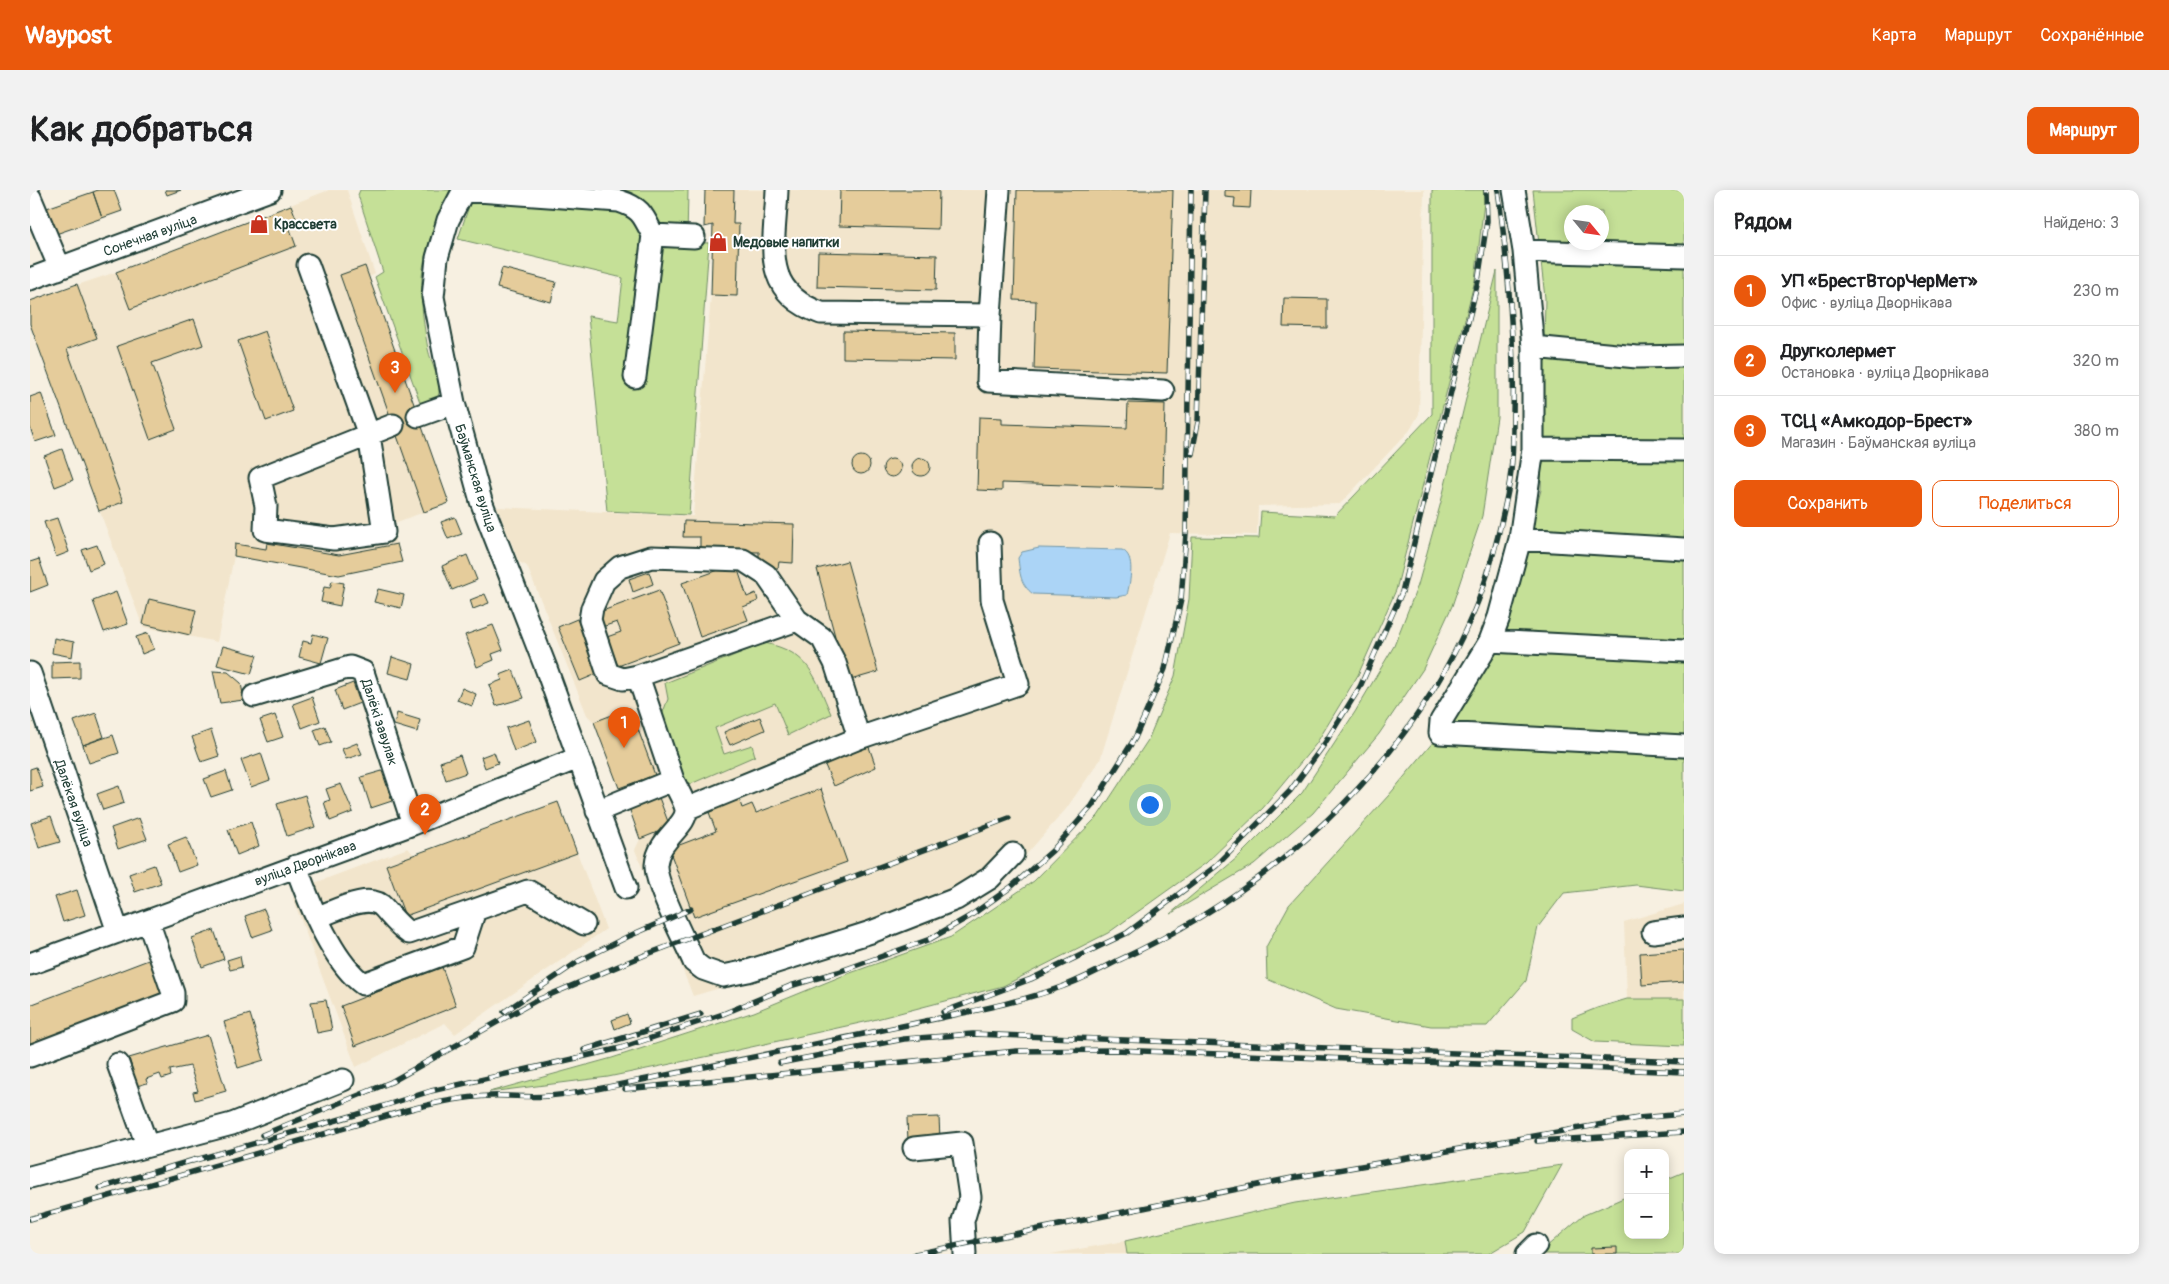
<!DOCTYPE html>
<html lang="ru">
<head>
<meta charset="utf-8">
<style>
	body { margin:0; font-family:Pangolin,sans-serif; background:#f2f2f2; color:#202124 }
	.controls { position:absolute; right:15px; bottom:15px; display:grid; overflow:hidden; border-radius:10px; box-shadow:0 2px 12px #0003 }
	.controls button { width:45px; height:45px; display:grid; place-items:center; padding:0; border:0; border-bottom:1px solid #e0e0e0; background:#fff; color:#202124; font:25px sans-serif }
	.compass { position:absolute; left:1534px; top:15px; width:45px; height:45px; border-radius:50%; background:#fff; box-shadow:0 2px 12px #0003; rotate:119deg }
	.you { position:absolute; left:1119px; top:614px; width:18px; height:18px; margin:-12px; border:4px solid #fff; border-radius:50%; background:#1a73e8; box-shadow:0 0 0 8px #1a73e833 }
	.badge { display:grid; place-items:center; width:32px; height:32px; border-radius:50%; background:#ea580c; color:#fff; font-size:16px; font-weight:700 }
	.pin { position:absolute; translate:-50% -41px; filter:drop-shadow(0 1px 2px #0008) }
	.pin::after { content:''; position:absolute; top:26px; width:18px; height:15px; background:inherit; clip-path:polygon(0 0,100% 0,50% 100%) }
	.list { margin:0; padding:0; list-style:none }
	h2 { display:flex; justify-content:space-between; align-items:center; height:65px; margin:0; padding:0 20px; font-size:21px }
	h2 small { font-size:16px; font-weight:400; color:#757577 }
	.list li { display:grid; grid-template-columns:32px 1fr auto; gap:15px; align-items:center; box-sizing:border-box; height:70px; padding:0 20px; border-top:1px solid #e0e0e0 }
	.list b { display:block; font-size:19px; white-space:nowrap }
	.list p { margin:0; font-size:16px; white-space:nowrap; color:#757577 }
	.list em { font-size:16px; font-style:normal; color:#757577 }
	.actions { display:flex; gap:10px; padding:15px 20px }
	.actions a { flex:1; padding:11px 0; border:1px solid #ea580c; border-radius:10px; text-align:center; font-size:18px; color:#ea580c }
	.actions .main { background:#ea580c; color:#fff }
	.map { position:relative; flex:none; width:1654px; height:1064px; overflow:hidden; border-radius:10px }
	header { display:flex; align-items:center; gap:30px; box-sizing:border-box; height:70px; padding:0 25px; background:#ea580c; color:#fff }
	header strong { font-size:24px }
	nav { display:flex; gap:28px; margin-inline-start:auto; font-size:18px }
	.intro { display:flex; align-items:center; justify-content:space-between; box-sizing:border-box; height:120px; padding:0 30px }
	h1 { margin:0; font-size:35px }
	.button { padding:12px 22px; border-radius:10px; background:#ea580c; color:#fff; font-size:18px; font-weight:700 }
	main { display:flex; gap:30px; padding:0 30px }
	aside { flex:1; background:#fff; border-radius:10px; box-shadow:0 2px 12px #0003 }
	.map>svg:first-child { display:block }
	.built { fill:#f2e5cc }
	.green { fill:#c5e097; stroke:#728e66; fill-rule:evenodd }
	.water { fill:#abd4f6; stroke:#7398a8 }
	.building { fill:#e5cc9b; stroke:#1f3d34 }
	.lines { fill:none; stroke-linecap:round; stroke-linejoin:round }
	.minor-casing { stroke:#1f3d34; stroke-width:25 }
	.minor { stroke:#fff; stroke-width:21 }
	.rail-casing { stroke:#1f3d34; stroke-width:5.5 }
	.rail { stroke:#fff; stroke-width:4; stroke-dasharray:11; stroke-linecap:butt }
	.labels { text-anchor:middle; stroke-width:4; stroke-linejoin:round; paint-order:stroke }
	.poi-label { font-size:14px; font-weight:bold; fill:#1f3d34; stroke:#fff; text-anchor:start }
	.street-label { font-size:14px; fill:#1f3d34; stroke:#fff }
</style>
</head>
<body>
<header>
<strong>Waypost</strong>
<nav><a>Карта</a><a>Маршрут</a><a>Сохранённые</a></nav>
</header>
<div class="intro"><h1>Как добраться</h1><a class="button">Маршрут</a></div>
<main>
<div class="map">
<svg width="1654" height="1064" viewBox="0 0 1654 1064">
	<rect width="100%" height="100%" fill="#f7f0e1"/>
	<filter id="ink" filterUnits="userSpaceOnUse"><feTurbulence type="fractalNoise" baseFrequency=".02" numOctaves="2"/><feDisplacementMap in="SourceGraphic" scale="10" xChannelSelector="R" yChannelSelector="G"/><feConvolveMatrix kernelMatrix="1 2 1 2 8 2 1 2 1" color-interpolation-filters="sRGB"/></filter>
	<g filter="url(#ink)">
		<path class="built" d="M 299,0 L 317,0 L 345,84 L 339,87 L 419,313 L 364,333 L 362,341 L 372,372 L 309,385 L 204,366 L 187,452 L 113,437 L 0,134 L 0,111 L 86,82 Z
			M 675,0 L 1394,0 L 1389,224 L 1380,240 L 1310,314 L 1228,316 L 1227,345 L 1140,343 L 1070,570 L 1036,619 L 981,682 L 935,716 L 893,737 L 663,806 L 605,660 L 610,649 L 594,597 L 589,598 L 564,532 L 557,525 L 497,376 L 489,372 L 467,317 L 663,326 L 681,105 L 683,36 L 674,37 Z
			M 528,612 L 576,739 L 425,844 L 415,833 L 326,877 L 263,709 L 266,700 L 378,658 L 384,665 Z
			M 1654,714 L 1654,810 L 1597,809 L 1594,732 Z
			M 1095,1051 L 1097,1064 L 1021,1064 Z"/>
		<path class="green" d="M 330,0 L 420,0 C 391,63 385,89 398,159 C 401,173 410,188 409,203 C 408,211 397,212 391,215 L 345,87 L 353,82 L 328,5 Z
			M 497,0 L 658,0 L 657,52 L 679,53 L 659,325 L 577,321 L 558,126 L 588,131 L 593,88 L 428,49 L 441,10 L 611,13 Z
			M 1402,0 L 1454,0 L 1454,12 L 1445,90 L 1366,400 L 1328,485 L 1286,554 L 1233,618 L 1176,673 L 1078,743 L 973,796 L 839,831 L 694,863 L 578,887 L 459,902 L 582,868 L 724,822 L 812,786 L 921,747 L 1004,691 L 1068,626 L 1118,550 L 1145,486 L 1159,409 L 1162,347 L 1229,348 L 1231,322 L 1305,326 L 1402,224 Z
			M 1503,0 L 1654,0 L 1654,701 L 1606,695 L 1534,703 L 1508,737 L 1496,791 L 1457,836 L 1401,836 L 1306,819 L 1237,789 L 1236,757 L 1259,715 L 1359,605 L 1414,539 L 1475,432 L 1511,300 L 1515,108 ZM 1542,22 L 1572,22 L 1572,52 L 1542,52 Z
			M 1467,81 L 1467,227 L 1452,326 L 1422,416 L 1393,479 L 1349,544 L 1283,623 L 1224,674 L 1140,724 L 1208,667 L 1272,603 L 1325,522 L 1364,456 L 1388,395 L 1411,312 Z
			M 735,453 C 780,463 784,485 801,524 L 758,545 L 745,513 L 685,538 L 694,564 L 722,555 L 725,566 L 656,596 L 630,530 L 638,509 L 635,493 Z
			M 1597,809 L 1654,809 L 1654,856 L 1565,852 L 1542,839 L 1542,828 L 1567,818 Z
			M 1532,975 L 1495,1042 L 1458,1064 L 1097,1064 L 1095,1051 L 1265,1013 Z
			M 1654,982 L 1654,1064 L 1508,1064 L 1552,1026 L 1598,1006 L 1598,1045 L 1635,1045 L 1635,990 Z"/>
		<path class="water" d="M 1009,358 L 1092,360 C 1106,366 1100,392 1097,405 L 1086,407 L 1003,404 C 990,394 990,384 988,368 L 992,362 Z"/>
		<path class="building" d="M 68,0 L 84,0 L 92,21 L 72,28 L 63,2 Z
			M 135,0 L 151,0 L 137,5 Z
			M 675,0 L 704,0 L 703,34 L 709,34 L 707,106 L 681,105 L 683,35 L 674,37 Z
			M 810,0 L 909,0 L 908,39 L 809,36 Z
			M 987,0 L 1143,0 L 1137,183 L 1004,179 L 1006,111 L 984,110 Z
			M 1195,0 L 1221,0 L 1220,18 L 1204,17 L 1205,8 L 1195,7 Z
			M 63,2 L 72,28 L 23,45 L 14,19 Z
			M 261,15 L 266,28 L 257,31 L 266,56 L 100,119 L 86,82 Z
			M 788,62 L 907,65 L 906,100 L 787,97 Z
			M 335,76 L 419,313 L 394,322 L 310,85 Z
			M 472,78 L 526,92 L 521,112 L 467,98 Z
			M 47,94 L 67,148 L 37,159 L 93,312 L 69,321 L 0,134 L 0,111 Z
			M 1254,108 L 1297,109 L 1297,138 L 1253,137 Z
			M 164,129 L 173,155 L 122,173 L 146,239 L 120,249 L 87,156 Z
			M 235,141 L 263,221 L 236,231 L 208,151 Z
			M 813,141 L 925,143 L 925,170 L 813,168 Z
			M 11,203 L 26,245 L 5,252 L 0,237 L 0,207 Z
			M 1098,213 L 1135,214 L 1133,298 L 972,293 L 972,301 L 947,300 L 949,227 L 972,228 L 972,234 L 1097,238 Z
			M 32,259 L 43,290 L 25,297 L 14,266 Z
			M822 275a9 9 0 1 1 18 0a9 9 0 1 1-18 0Z
			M882 277a9 9 0 1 1 18 0a9 9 0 1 1-18 0Z
			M853 278a9 9 0 1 1 18 0a9 9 0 1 1-18 0Z
			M 425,327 L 432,344 L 418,349 L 411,332 Z
			M 27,328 L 39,362 L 26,367 L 14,332 Z
			M 654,331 L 764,334 L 763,373 L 749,372 L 748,378 L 729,378 L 729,362 L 670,361 L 670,347 L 653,347 Z
			M 237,353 L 309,365 L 367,354 L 372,372 L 309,385 L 204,366 L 205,354 L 236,359 Z
			M 67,355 L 74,374 L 59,380 L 52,360 Z
			M 437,365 L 447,390 L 422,400 L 412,376 Z
			M 9,369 L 18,395 L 0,402 L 0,372 Z
			M 817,371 L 848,482 L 817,491 L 787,379 Z
			M 706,374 L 717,407 L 726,403 L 728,411 L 713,417 L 718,430 L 670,447 L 652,393 Z
			M 619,382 L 623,394 L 603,402 L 599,389 Z
			M 302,391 L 314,393 L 310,416 L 291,412 L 294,397 L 300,398 Z
			M 348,399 L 374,405 L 371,418 L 344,412 Z
			M 629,400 L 649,453 L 588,476 L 577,447 L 591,442 L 587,432 L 572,437 L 567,423 Z
			M 86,402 L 98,434 L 74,442 L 63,411 Z
			M 455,404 L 459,413 L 443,419 L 440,410 Z
			M 119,409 L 166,420 L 160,445 L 113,434 Z
			M 547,429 L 569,483 L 550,491 L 528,437 Z
			M 463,435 L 473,460 L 462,464 L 464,470 L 447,477 L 435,445 Z
			M 118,443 L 124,459 L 112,464 L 106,447 Z
			M 283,444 L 298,448 L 291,473 L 269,467 L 273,451 L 281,453 Z
			M 24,448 L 44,452 L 42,467 L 22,463 Z
			M 193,456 L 227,465 L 221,484 L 187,475 Z
			M 362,467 L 384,474 L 380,489 L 358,483 Z
			M 50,471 L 50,488 L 22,489 L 22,472 Z
			M 483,480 L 494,508 L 466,516 L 459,495 L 472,490 L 470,485 Z
			M 183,481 L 198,482 L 211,493 L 214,510 L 190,513 Z
			M 323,493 L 330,513 L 312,520 L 305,500 Z
			M 432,498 L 446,504 L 442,516 L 427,510 Z
			M 282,507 L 290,531 L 272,538 L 263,514 Z
			M 600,518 L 625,585 L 589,598 L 564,532 Z
			M 66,523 L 74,547 L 53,555 L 44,531 Z
			M 367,523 L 390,530 L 387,542 L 364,535 Z
			M 245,525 L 253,547 L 238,552 L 230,530 Z
			M 730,527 L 735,540 L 700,555 L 694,542 Z
			M 499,530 L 507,552 L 484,561 L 476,538 Z
			M 295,536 L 301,552 L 290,556 L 284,540 Z
			M 181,540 L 189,566 L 171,572 L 162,547 Z
			M 83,545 L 89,563 L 59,573 L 53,555 Z
			M 327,553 L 332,564 L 316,569 L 312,559 Z
			M 839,557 L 846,577 L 804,596 L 794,573 Z
			M 464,562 L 468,573 L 455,578 L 451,567 Z
			M 231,563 L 240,590 L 221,597 L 211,570 Z
			M 430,565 L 436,583 L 416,590 L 410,572 Z
			M 6,577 L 13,597 L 0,601 L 0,579 Z
			M 196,581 L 202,600 L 181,607 L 174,589 Z
			M 352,581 L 362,611 L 341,618 L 331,587 Z
			M 311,594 L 323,622 L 300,631 L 294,612 L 300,610 L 296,599 Z
			M 89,596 L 94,613 L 73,620 L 67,604 Z
			M 791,599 L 817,672 L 664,727 L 639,659 L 686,641 L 677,617 L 708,606 L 712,618 L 722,614 L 726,623 Z
			M 275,605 L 285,637 L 257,646 L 247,614 Z
			M 628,605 L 640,637 L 610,649 L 598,615 Z
			M 528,612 L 547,663 L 375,726 L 356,675 Z
			M 21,626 L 30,652 L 9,658 L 1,633 Z
			M 109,628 L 117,649 L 88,659 L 81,638 Z
			M 221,632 L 229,656 L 207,665 L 198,640 Z
			M 156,647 L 167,675 L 148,682 L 138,654 Z
			M 124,675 L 131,693 L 105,702 L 99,684 Z
			M 47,700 L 55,725 L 33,732 L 25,707 Z
			M 234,719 L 242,740 L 222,747 L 215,726 Z
			M 184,740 L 194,769 L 172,777 L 162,748 Z
			M 1654,760 L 1654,792 L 1612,795 L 1610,763 Z
			M 210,766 L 212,777 L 200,780 L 197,770 Z
			M 121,769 L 134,803 L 0,855 L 0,815 Z
			M 412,777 L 426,816 L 325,856 L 311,816 Z
			M 296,810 L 302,840 L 287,843 L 281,812 Z
			M 220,824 L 234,870 L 208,878 L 194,832 Z
			M 597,824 L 600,833 L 585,839 L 582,830 Z
			M 178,845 L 196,901 L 165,910 L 163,902 L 168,901 L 160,876 L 140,880 L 141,886 L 132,889 L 130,884 L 116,889 L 117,893 L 107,896 L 99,868 Z
			M 909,927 L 910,949 L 878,951 L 877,928 Z
			M 1587,1057 L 1587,1064 L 1561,1064 L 1561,1058 Z"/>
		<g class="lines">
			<g class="minor-casing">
				<path id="minor" d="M 433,0 L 589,11 C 611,18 613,25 623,45 L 664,47
					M 434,0 L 418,30 L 407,68 L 403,107 L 424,213 L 451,311 L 516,478 L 596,698
					M 747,0 C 745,54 729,101 791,123 L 960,125 L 969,0
					M 1484,0 L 1494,61
					M 0,7 L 26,69 L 28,79
					M 278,75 L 339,245 L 354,342 L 304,349 L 235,340 L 236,316 L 230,288 L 363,235
					M 0,89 L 240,0
					M 960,125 L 958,191 L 1133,201
					M 1503,157 L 1494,61 L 1654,66
					M 605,187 L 623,45
					M 388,226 L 424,213
					M 1503,259 L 1503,157 L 1607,167 L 1654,166
					M 1490,349 L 1503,259 L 1654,260
					M 1460,451 L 1469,427 L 1490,349 L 1654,359
					M 1654,461 L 1460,451 L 1411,531 L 1410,543 L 1654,556
					M 0,483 L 88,742
					M 608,486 L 593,489 L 578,484 L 560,430 L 562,418 L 574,391 L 590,377 L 621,367 L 713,370 L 736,385 L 767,430
					M 224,506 L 320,477 L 333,482 L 383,634
					M 829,548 L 988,494 L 962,410 L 960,353
					M 643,590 C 647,599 654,610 656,619 C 658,636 628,648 626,675 C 625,695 655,751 664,772 L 673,779 L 693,786 L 718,781 L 841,742 L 926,709 L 960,688 L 983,664
					M 567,621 L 643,590 L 608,486 L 767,430 L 792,448 L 805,473 L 829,548 L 656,619
					M 266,676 C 279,713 302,771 333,794 L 433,757 L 445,720 L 498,701 L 554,734
					M 288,727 C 305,721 340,701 354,718 C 363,728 368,735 379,743 L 445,720
					M 1623,742 L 1654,738
					M 0,774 L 383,634 L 548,568
					M 0,866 L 143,811 L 143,803 L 118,731
					M 88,874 L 117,955
					M 884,958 L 932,953 L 940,1007 L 933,1031 L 935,1064
					M 0,987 L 202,934 L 313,890
					M 1497,1064 L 1506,1055"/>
			</g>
			<use href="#minor" class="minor"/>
			<g class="rail-casing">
				<path id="rail" d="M 1162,264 L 1168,232 L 1175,0
					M 474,822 L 549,771 L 597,747 L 661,719
					M 913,822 L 1001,789 L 1097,743 L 1186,676 L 1260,601 L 1293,556 L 1330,497 L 1372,402 L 1448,91 L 1457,31 L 1456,0
					M 554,860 L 671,824
					M 750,873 L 874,849 L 943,844 L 1654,872
					M 595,899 L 987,861 L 1085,860 L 1654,882
					M 232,945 L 361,892 L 505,811 L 615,765 L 979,628
					M 1507,951 L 1654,942
					M 162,971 L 325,925 L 401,901 L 591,858 L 693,824 L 760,796 L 808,782 L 900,749 L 940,726 L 981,697 L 1022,661 L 1062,616 L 1105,548 L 1135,479 L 1151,410 L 1156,343 L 1161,0
					M 70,998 L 167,969
					M 0,1029 L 377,920 C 404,913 432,907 460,906 C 479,905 499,908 518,906 C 551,904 585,895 617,889 C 702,872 787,854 872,836 C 926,824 982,815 1034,796 C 1052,789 1070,780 1087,771 C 1242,700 1376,580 1444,421 C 1460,384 1470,340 1478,301 C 1483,276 1483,250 1483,225 C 1485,150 1478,75 1468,0
					M 885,1064 L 1262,988 L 1608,928 L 1654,924"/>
			</g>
			<use href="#rail" class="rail"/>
		</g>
	</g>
	<defs>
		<g id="shop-bare" transform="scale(1.5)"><path d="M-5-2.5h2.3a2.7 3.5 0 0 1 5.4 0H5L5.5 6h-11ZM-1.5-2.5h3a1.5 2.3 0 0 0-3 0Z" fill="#c8321e" stroke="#fff" stroke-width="2.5" paint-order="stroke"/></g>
	</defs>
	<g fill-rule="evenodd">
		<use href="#shop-bare" x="229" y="34"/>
		<use href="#shop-bare" x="688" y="52"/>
	</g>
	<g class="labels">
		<g class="poi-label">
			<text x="244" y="39">Крассвета</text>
			<text x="703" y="57">Медовые напитки</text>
		</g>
		<g class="street-label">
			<text transform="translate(120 45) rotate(-20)" y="5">Сонечная вуліца</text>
			<text transform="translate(446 288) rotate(73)" y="5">Баўманская вуліца</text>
			<text transform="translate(350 532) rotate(72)" y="5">Далёкі завулак</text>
			<text transform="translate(44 613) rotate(71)" y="5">Далёкая вуліца</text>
			<text transform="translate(275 673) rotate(-20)" y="5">вуліца Дворнікава</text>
		</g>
	</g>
</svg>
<div class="controls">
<button>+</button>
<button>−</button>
</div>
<svg class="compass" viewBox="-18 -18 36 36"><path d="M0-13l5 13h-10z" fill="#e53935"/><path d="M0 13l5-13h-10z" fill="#757577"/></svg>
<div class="you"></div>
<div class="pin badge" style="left:594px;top:558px">1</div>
<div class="pin badge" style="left:395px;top:645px">2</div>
<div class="pin badge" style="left:365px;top:203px">3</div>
</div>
<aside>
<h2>Рядом<small>Найдено: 3</small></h2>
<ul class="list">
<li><span class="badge">1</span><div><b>УП «БрестВторЧерМет»</b><p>Офис · вуліца Дворнікава</p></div><em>230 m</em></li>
<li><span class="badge">2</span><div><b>Другколермет</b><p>Остановка · вуліца Дворнікава</p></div><em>320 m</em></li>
<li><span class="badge">3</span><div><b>ТСЦ «Амкодор-Брест»</b><p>Магазин · Баўманская вуліца</p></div><em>380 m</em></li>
</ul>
<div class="actions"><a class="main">Сохранить</a><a>Поделиться</a></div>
</aside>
</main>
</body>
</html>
